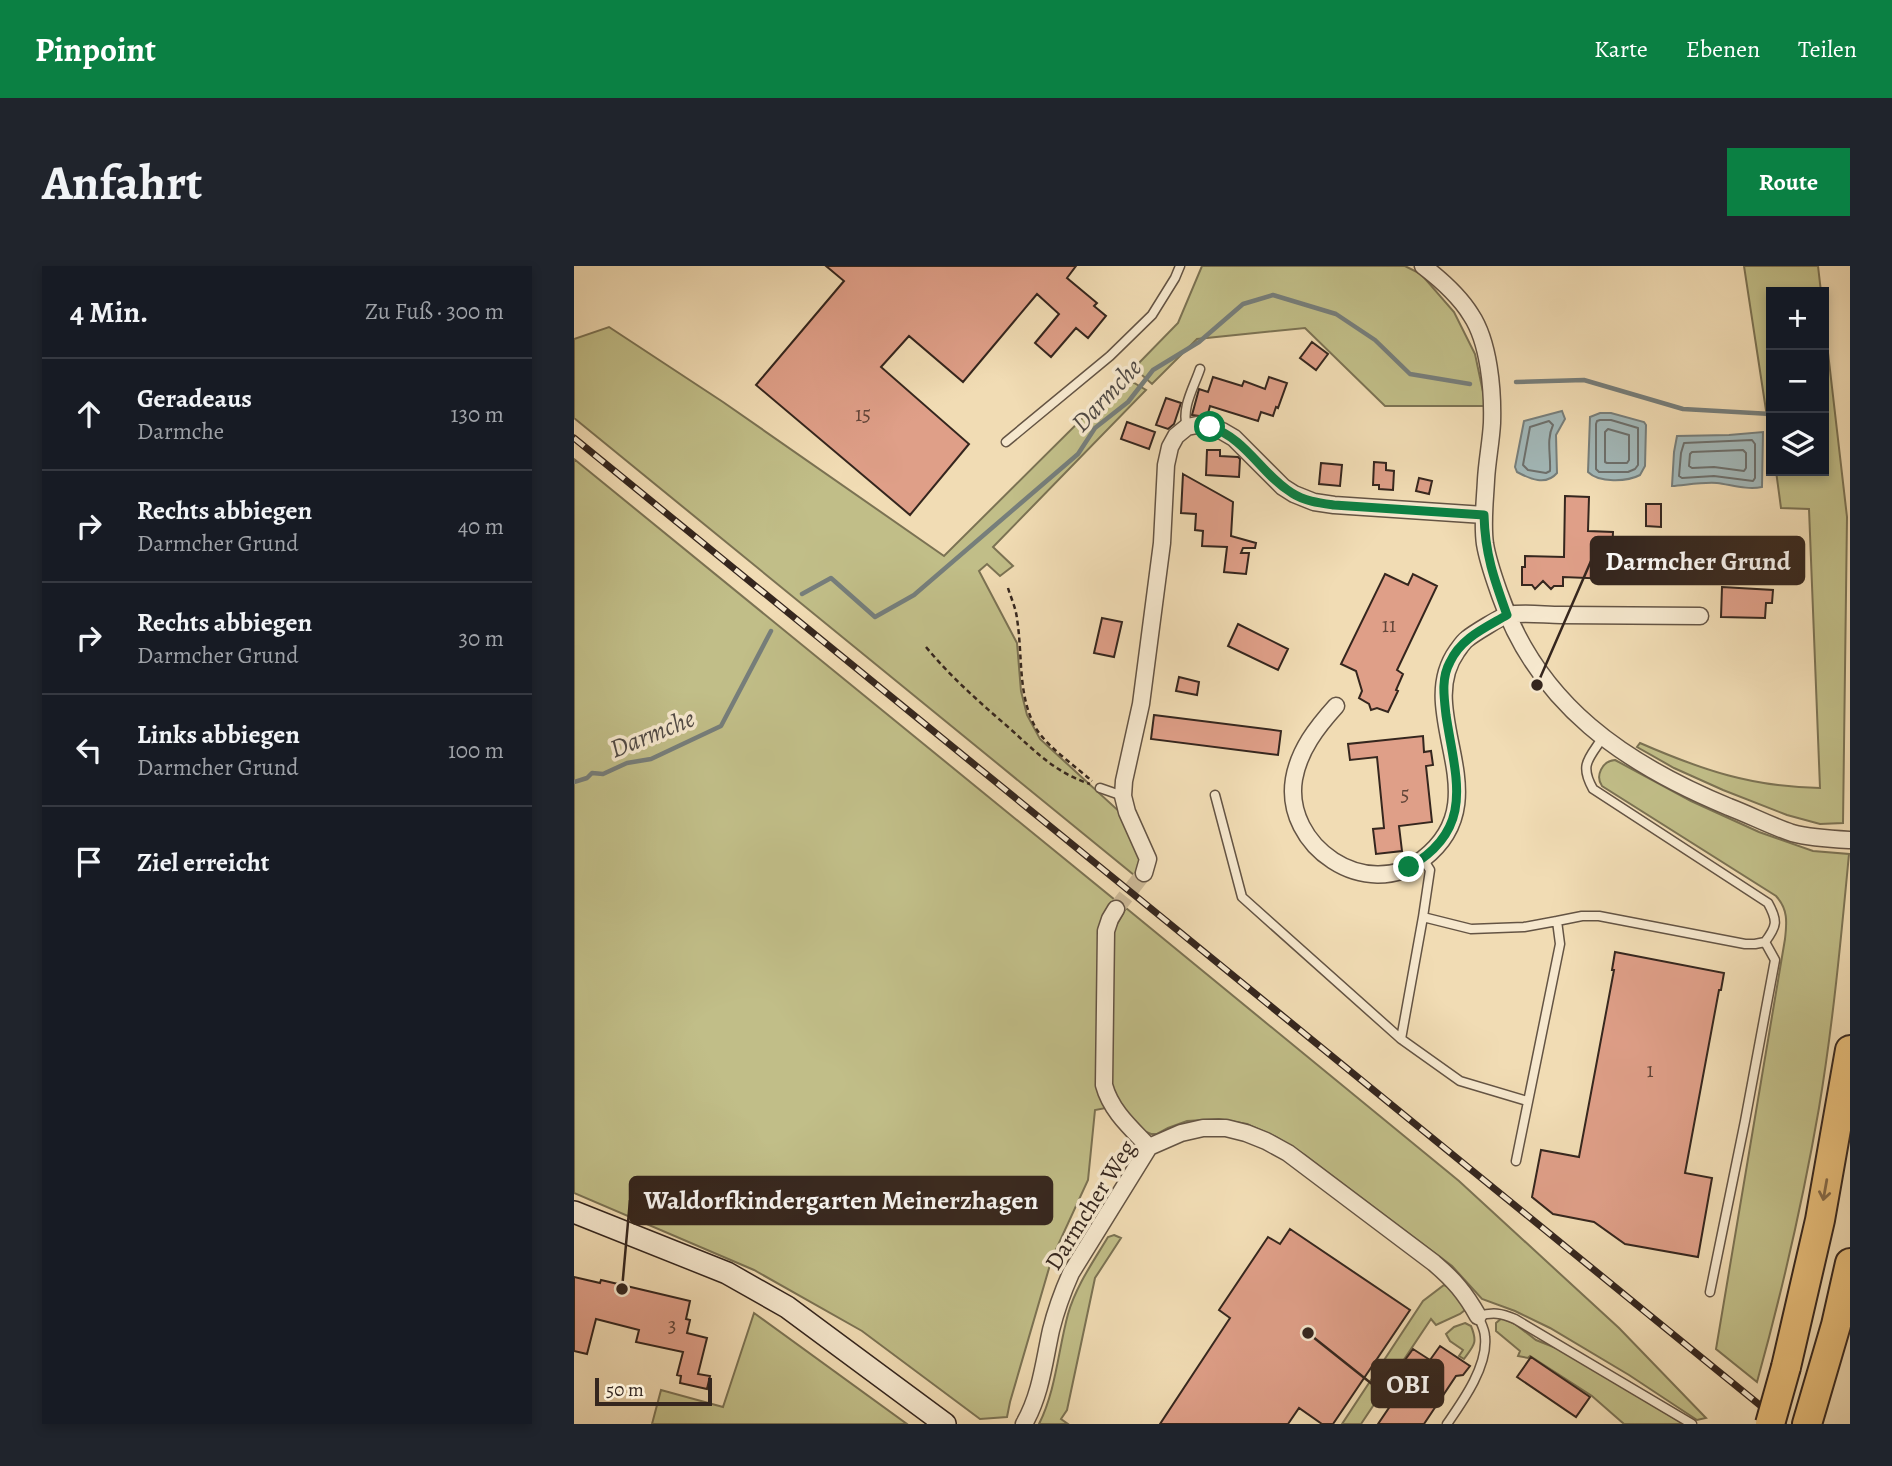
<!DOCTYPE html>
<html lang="de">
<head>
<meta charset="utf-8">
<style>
	body { margin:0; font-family:Alegreya,serif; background:#20242c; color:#f1f3f6 }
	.controls { position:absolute; right:21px; top:21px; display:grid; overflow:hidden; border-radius:0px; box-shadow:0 4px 10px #0003 }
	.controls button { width:63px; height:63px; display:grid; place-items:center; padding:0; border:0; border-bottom:2px solid #363941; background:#171b24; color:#f1f3f6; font:35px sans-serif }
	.scale { position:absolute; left:21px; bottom:18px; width:117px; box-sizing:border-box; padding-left:7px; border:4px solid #35261e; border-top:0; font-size:19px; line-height:24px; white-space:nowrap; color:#35261e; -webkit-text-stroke:5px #f6e8ce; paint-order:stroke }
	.stop { position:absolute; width:21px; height:21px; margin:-16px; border:5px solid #0b8043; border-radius:50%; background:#fff }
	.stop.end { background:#0b8043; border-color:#fff; box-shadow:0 2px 7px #0008 }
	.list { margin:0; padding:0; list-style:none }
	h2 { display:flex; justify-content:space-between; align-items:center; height:91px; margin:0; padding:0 28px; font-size:30px }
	h2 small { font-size:23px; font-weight:400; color:#9ea1a6 }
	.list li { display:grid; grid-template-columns:46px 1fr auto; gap:21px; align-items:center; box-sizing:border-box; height:112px; padding:0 28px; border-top:2px solid #363941 }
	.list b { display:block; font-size:26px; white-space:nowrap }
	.list p { margin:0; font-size:23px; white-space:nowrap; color:#9ea1a6 }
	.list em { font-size:23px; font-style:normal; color:#9ea1a6 }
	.icon { flex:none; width:38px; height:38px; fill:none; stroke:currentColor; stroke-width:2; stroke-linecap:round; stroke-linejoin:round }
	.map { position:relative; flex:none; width:1276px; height:1158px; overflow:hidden; border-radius:0px }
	header { display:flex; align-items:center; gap:42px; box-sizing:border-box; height:98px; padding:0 35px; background:#0b8043; color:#fff }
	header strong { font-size:33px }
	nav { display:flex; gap:38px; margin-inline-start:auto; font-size:24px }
	.intro { display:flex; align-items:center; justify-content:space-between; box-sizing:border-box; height:168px; padding:0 42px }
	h1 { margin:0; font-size:49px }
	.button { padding:18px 32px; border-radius:0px; background:#0b8043; color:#fff; font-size:24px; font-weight:700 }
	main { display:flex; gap:42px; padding:0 42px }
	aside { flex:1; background:#171b24; border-radius:0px; box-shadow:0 4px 10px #0003 }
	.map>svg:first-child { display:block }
	.green { fill:#c1be88; stroke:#7b7253; stroke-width:2 }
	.water { fill:#a2b8b9; stroke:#767e7b; stroke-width:2 }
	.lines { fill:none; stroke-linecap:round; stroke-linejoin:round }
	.shore { stroke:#6c6f6c; stroke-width:2 }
	.stream { stroke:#767e7b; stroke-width:4.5 }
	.building { fill:#df9f88; stroke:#35261e; stroke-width:2 }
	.street-tunnel { stroke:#cbb896; stroke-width:16; stroke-dasharray:16 8; stroke-linecap:butt }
	.lane-casing { stroke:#645444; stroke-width:11 }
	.street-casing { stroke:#645444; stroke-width:19 }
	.secondary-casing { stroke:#35261e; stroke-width:24 }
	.highway-casing { stroke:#35261e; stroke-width:32 }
	.path { stroke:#35261e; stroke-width:2.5; stroke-dasharray:5 3.5; stroke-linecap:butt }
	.lane { stroke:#f6e8ce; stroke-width:8 }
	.street { stroke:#f6e8ce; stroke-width:16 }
	.secondary { stroke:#f6e8ce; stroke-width:21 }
	.highway { stroke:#e8be7a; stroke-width:28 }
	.rail-casing { stroke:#35261e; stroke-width:7 }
	.rail { stroke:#f6e8ce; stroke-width:4.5; stroke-dasharray:13; stroke-linecap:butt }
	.highway-bridge-casing { stroke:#35261e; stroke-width:32; stroke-linecap:butt }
	.highway-bridge { stroke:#e8be7a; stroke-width:28 }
	.oneway { stroke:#866a47 }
	.route { stroke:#0b8043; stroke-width:9 }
	.labels { text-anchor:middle; stroke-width:7; stroke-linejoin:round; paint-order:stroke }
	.number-label { font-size:21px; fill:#604438 }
	.street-label { font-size:24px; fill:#35261e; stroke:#f6e8ce }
	.water-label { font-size:26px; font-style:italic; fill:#504a45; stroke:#f6e8ce }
	.leader { fill:none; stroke:#35261e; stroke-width:2.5 }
	.callout-dot { fill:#35261e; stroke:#f6e8ce; stroke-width:2.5 }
	.callout { fill:#35261e; stroke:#35261e; stroke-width:2.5 }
	.callout-label { font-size:26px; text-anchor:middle; font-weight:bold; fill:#fff }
</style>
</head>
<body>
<header>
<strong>Pinpoint</strong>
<nav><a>Karte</a><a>Ebenen</a><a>Teilen</a></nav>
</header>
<div class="intro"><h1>Anfahrt</h1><a class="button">Route</a></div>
<main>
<aside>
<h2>4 Min.<small>Zu Fuß · 300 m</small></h2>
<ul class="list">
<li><svg class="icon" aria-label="ahead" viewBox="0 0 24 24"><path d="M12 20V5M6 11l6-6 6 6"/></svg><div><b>Geradeaus</b><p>Darmche</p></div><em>130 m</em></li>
<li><svg class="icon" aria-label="right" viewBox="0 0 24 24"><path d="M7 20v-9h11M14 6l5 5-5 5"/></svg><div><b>Rechts abbiegen</b><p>Darmcher Grund</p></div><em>40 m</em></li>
<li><svg class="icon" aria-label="right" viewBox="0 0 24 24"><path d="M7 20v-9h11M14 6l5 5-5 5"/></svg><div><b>Rechts abbiegen</b><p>Darmcher Grund</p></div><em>30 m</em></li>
<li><svg class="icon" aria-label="left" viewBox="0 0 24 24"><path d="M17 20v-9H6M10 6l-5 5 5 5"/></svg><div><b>Links abbiegen</b><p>Darmcher Grund</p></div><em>100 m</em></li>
<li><svg class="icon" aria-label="arrive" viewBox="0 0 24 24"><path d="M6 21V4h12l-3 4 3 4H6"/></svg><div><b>Ziel erreicht</b></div></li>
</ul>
</aside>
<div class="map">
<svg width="1276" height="1158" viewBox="0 0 1276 1158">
	<rect width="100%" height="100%" fill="#f1dcb4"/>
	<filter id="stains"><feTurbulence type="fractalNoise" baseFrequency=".00286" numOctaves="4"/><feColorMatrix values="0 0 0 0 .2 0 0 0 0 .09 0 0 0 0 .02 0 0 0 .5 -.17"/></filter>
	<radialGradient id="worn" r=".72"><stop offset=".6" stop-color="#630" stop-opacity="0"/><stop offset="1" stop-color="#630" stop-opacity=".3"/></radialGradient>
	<path class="green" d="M 628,0 L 831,0 L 847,8 L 880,46 L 901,88 L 912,140 L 811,140 L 731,62 L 623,73 L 578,118 L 560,102 L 604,57 Z
		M 1170,0 L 1244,0 L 1247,26 L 1197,26 L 1197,177 Z
		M 1250,52 L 1273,251 L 1269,557 L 1246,558 L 1213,549 L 1149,524 L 1100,502 L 1063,481 L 1066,477 C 1128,504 1178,521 1246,522 L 1235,243 L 1207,242 L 1202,205 L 1250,205 Z
		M 35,61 L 149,136 L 370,290 L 550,111 L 572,124 L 419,281 L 439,300 L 426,310 L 413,298 L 405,305 L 443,377 L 447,425 L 453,449 L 466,473 L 548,548 L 565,582 L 566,600 L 560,609 L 0,152 L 0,73 Z
		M 0,193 L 541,634 L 528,653 L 532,842 L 521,844 L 514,914 L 478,992 L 436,1136 L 433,1151 L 406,1153 L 288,1065 L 180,1004 L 0,927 Z
		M 1041,494 L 1117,535 L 1185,566 L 1239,585 L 1275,588 C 1267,673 1259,758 1245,842 C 1229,934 1208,1026 1183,1116 L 1142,1083 L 1211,673 C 1213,656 1214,643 1202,630 L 1028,520 C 1021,510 1028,495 1041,494 Z
		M 552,642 L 885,915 L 1045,1062 L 1132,1152 L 1123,1154 L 1055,1109 L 976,1062 L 941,1045 L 908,1033 L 878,1000 L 731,889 L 702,871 L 673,858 L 645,853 L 613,855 L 594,862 L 583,868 L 577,868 L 570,865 L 549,846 L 535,816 L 538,667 Z
		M 540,969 L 547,972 L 521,1012 L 493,1144 L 487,1153 L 494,1158 L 465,1158 C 482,1124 484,1085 494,1048 C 502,1020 519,996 534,971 Z
		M 870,1019 L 874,1021 L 891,1040 L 891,1044 L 886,1048 L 862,1059 L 857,1053 L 787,1158 L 768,1158 L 849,1035 Z
		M 180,1047 L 333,1158 L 78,1158 L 87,1124 L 149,1141 Z
		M 928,1052 L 941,1058 L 962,1074 L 987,1084 L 1110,1158 L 1050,1158 L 1018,1130 L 956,1090 L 954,1092 L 944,1090 L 946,1085 L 922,1065 L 922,1057 Z
		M 891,1057 L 897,1060 C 904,1077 900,1079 890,1093 L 885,1090 L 889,1084 L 876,1075 L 872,1068 L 880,1061 Z"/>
	<path class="water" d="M 988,145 L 991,153 L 982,169 L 983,207 C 972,220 956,213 943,206 L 941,201 L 950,155 Z
		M 1026,147 L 1037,147 L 1070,156 L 1072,159 L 1071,200 L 1066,209 C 1053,216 1025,217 1014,206 L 1016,151 Z
		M 1189,166 L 1188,221 C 1173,224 1158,219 1143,217 C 1128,216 1112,219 1098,220 L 1100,186 L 1103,170 L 1155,169 Z"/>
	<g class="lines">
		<path class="shore" d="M 1026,154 L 1037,154 L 1064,162 L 1064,199 L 1061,203 L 1054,206 L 1025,206 L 1022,203 L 1022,158 L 1023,155 Z
			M 975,155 L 979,159 C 972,174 977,189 976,205 L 972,207 L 954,204 L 949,199 L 956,161 Z
			M 1034,163 L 1055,169 L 1055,194 L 1053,197 L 1033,197 L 1031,196 L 1031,166 Z
			M 1178,174 L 1181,178 L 1181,212 L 1179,215 L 1140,210 L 1108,212 L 1105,210 L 1107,187 L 1110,177 Z
			M 1169,184 L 1172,187 L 1172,202 L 1170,205 L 1140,201 L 1118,202 L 1115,200 L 1116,188 L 1118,186 Z"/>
		<path class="stream" d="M 942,116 L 1010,114 L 1109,143 L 1197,148
			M 228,328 L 257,312 L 301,351 L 340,329 L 504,188 L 521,162 L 554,136 L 579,104 L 625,76 L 669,38 L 699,29 L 762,48 L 801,74 L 836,108 L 896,118
			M 0,516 L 13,512 L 18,507 L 29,508 L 53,497 L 77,493 L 147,460 L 197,365"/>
	</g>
	<path class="building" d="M 252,0 L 502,0 L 493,12 L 523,37 L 520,40 L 532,50 L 514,72 L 502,62 L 477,91 L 461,77 L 485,48 L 463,28 L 389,116 L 335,70 L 307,101 L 395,178 L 336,249 L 182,119 L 270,15 Z
		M 738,76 L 754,88 L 742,104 L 726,92 Z
		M 639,111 L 668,120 L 670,115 L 691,123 L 695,111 L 713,117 L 704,142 L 702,141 L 699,150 L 687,146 L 684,155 L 636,140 L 633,151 L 618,149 L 625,123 L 634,126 Z
		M 592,132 L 607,137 L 600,158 L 594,163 L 582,159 Z
		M 553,156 L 581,166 L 575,183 L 547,173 Z
		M 633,184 L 646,184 L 646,190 L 664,191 L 666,193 L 665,211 L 632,209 Z
		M 800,196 L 812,197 L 812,204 L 820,205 L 819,224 L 805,223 L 805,219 L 799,219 Z
		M 747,197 L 768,199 L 766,220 L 745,218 Z
		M 609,208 L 659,236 L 657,270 L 682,277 L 681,282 L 669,282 L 667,287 L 675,287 L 672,308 L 650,306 L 653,281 L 628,280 L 629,265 L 621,264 L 622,248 L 607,247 Z
		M 845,212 L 858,215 L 855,228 L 842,225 Z
		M 991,230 L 1015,231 L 1014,265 L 1039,266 L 1037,313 L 989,311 L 989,320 L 980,320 L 977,323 L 969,315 L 961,323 L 958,319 L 948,319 L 948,301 L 951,301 L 951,290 L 990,291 Z
		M 1072,238 L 1087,238 L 1087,261 L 1072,260 Z
		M 811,308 L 834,319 L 839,308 L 863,320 L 823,404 L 829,408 L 822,424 L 824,425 L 814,446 L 803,442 L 797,444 L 795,438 L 785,432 L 788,425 L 782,405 L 767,398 Z
		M 1148,321 L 1199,324 L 1198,337 L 1192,337 L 1191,352 L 1147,351 Z
		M 528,352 L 548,356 L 540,391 L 520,387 Z
		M 664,358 L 714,383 L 704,404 L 654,380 Z
		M 605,411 L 625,416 L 623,429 L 602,425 Z
		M 580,449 L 707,465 L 704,489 L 577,473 Z
		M 849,470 L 850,486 L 857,485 L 859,499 L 852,500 L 858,556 L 825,560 L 828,585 L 802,588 L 799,563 L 810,562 L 803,491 L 776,494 L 774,478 Z
		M 1041,686 L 1150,707 L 1147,724 L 1145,724 L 1111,907 L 1138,912 L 1124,991 L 1051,978 L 1020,956 L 979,948 L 958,931 L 967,884 L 1005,891 L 1040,704 L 1038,704 Z
		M 716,963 L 836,1044 L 759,1158 L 748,1158 L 725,1142 L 714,1158 L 586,1158 L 656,1052 L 645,1044 L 694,971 L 706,978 Z
		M 0,1011 L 26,1017 L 27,1014 L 116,1035 L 112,1053 L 116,1054 L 113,1067 L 133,1072 L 124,1108 L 136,1110 L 133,1123 L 106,1117 L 107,1110 L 103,1109 L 109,1086 L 62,1076 L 65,1064 L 22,1053 L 13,1088 L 0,1085 Z
		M 866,1080 L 896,1100 L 889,1109 L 882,1110 L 850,1158 L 804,1158 L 823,1130 L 829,1134 L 848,1106 L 831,1094 L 839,1083 L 856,1094 Z
		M 957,1091 L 1016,1131 L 1002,1151 L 943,1111 Z"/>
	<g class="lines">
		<path class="street-tunnel" d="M 542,643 L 570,607"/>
		<g class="lane-casing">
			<path id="lane" d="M 613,161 C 607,142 620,121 626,103
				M 432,176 L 536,90 L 578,49 L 601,12 L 606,0
				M 1029,471 C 1015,493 1005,498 1019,523 L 1194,637 C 1204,655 1203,660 1191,676 L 1201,694 L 1171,855 L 1136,1026
				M 526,522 L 549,530
				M 641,529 L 668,631 L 827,773
				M 849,593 L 856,604 L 849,651
				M 953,835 L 886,815 L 827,773 L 849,651 L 897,663 L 950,661 L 983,655
				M 942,895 L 986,678 L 983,655 L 1008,650 L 1025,650 L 1171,678 L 1181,678 L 1191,676
				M 873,1158 C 889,1135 914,1100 911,1071 C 911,1064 907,1057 904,1050 C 919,1046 927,1047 941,1053 L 1118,1158"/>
		</g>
		<g class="street-casing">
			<path id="street" d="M 849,0 C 866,13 886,31 897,49 C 915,76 919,124 918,157 C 917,176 913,195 912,214 C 911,235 908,257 911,278 C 914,296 920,312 926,329 C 964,439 1051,498 1155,541 C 1176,549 1197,560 1218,567 C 1237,572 1257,573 1276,574
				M 762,440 C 743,461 725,484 720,513 C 709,580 792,637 849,593 C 928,532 838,448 883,385 C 886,381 889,376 893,373 C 899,368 928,350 934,349 C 949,346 971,349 987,349 C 1034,349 1080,350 1126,350
				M 570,607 L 574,593 L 553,546 L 549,530 L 550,515 L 567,438 L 588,277 L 592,199 L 596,181 L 602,170 L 613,161 L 623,159 L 648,165 L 660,172 L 709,221 L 720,228 L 740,236 L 760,239 L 910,249
				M 542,643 L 536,653 L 532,665 L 530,819 C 537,845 557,862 575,881
				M 450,1158 C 467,1128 470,1096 477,1064 C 482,1044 489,1025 497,1007 L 575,881 L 607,867 L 629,862 L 652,862 L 672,867 L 692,875 L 714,887 L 860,997 C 880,1014 891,1027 904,1050"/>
		</g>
		<g class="secondary-casing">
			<path id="secondary" d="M 0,946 L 153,1007 L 213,1041 L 371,1158"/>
		</g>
		<g class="highway-casing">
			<path id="highway" d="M 1212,1101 L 1246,954 L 1276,784
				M 1233,1158 L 1262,1059 L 1276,997"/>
		</g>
		<path class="path" d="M 434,322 C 437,332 442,342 443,353 C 449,389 443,431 463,464 C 475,482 501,500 518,515
			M 352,381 C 376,410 404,435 433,460 C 461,485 480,506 516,518"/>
		<use href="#lane" class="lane"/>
		<use href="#street" class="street"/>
		<use href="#secondary" class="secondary"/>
		<use href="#highway" class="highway"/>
		<g class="rail-casing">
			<path id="rail" d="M 0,172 L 1209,1158"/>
		</g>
		<use href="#rail" class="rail"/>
		<g class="highway-bridge-casing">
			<path id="highway-bridge" d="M 1196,1158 L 1212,1101"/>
		</g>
		<use href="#highway-bridge" class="highway-bridge"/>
	</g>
	<defs><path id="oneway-shaft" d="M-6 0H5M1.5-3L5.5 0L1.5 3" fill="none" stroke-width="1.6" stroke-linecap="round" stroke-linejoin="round" transform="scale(1.75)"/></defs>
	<use class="oneway" href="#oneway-shaft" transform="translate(1251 924) rotate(100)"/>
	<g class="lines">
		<path class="route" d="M 636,161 C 672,172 687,208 718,227 C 730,235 746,237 760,239 L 910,249 C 911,288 920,313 933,349 C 911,362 887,372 876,396 C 867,412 870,431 872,449 C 881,511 903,562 835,601"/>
	</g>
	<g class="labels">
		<g class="number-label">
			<text x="289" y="155">15</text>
			<text x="815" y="366">11</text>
			<text x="831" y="535">5</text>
			<text x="1076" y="811">1</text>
			<text x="98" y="1066">3</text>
		</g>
		<g class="street-label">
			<text transform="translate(516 939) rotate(-58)" y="8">Darmcher Weg</text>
		</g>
		<g class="water-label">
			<text transform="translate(532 129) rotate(-47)" y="9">Darmche</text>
			<text transform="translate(78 467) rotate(-22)" y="9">Darmche</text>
		</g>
	</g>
	<path class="leader" d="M963 419L1017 295M48 1023L56 934M734 1067L798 1118"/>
	<g class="callout-dot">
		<circle cx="963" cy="419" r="7"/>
		<circle cx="48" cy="1023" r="7"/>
		<circle cx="734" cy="1067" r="7"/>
	</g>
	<g class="callout">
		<rect x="1017" y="271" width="213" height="47" rx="7"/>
		<rect x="56" y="911" width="422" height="47" rx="7"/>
		<rect x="798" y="1094" width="71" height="47" rx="7"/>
	</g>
	<g class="callout-label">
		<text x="1124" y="304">Darmcher Grund</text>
		<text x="267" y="943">Waldorfkindergarten Meinerzhagen</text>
		<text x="834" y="1127">OBI</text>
	</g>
	<rect width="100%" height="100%" filter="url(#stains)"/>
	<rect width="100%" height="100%" fill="url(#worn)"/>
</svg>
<div class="controls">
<button>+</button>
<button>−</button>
<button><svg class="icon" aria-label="layers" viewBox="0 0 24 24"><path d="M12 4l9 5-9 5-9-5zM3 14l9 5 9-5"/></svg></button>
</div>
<div class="scale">50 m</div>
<div class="stop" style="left:636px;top:161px"></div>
<div class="stop end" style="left:835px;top:601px"></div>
</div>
</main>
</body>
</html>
